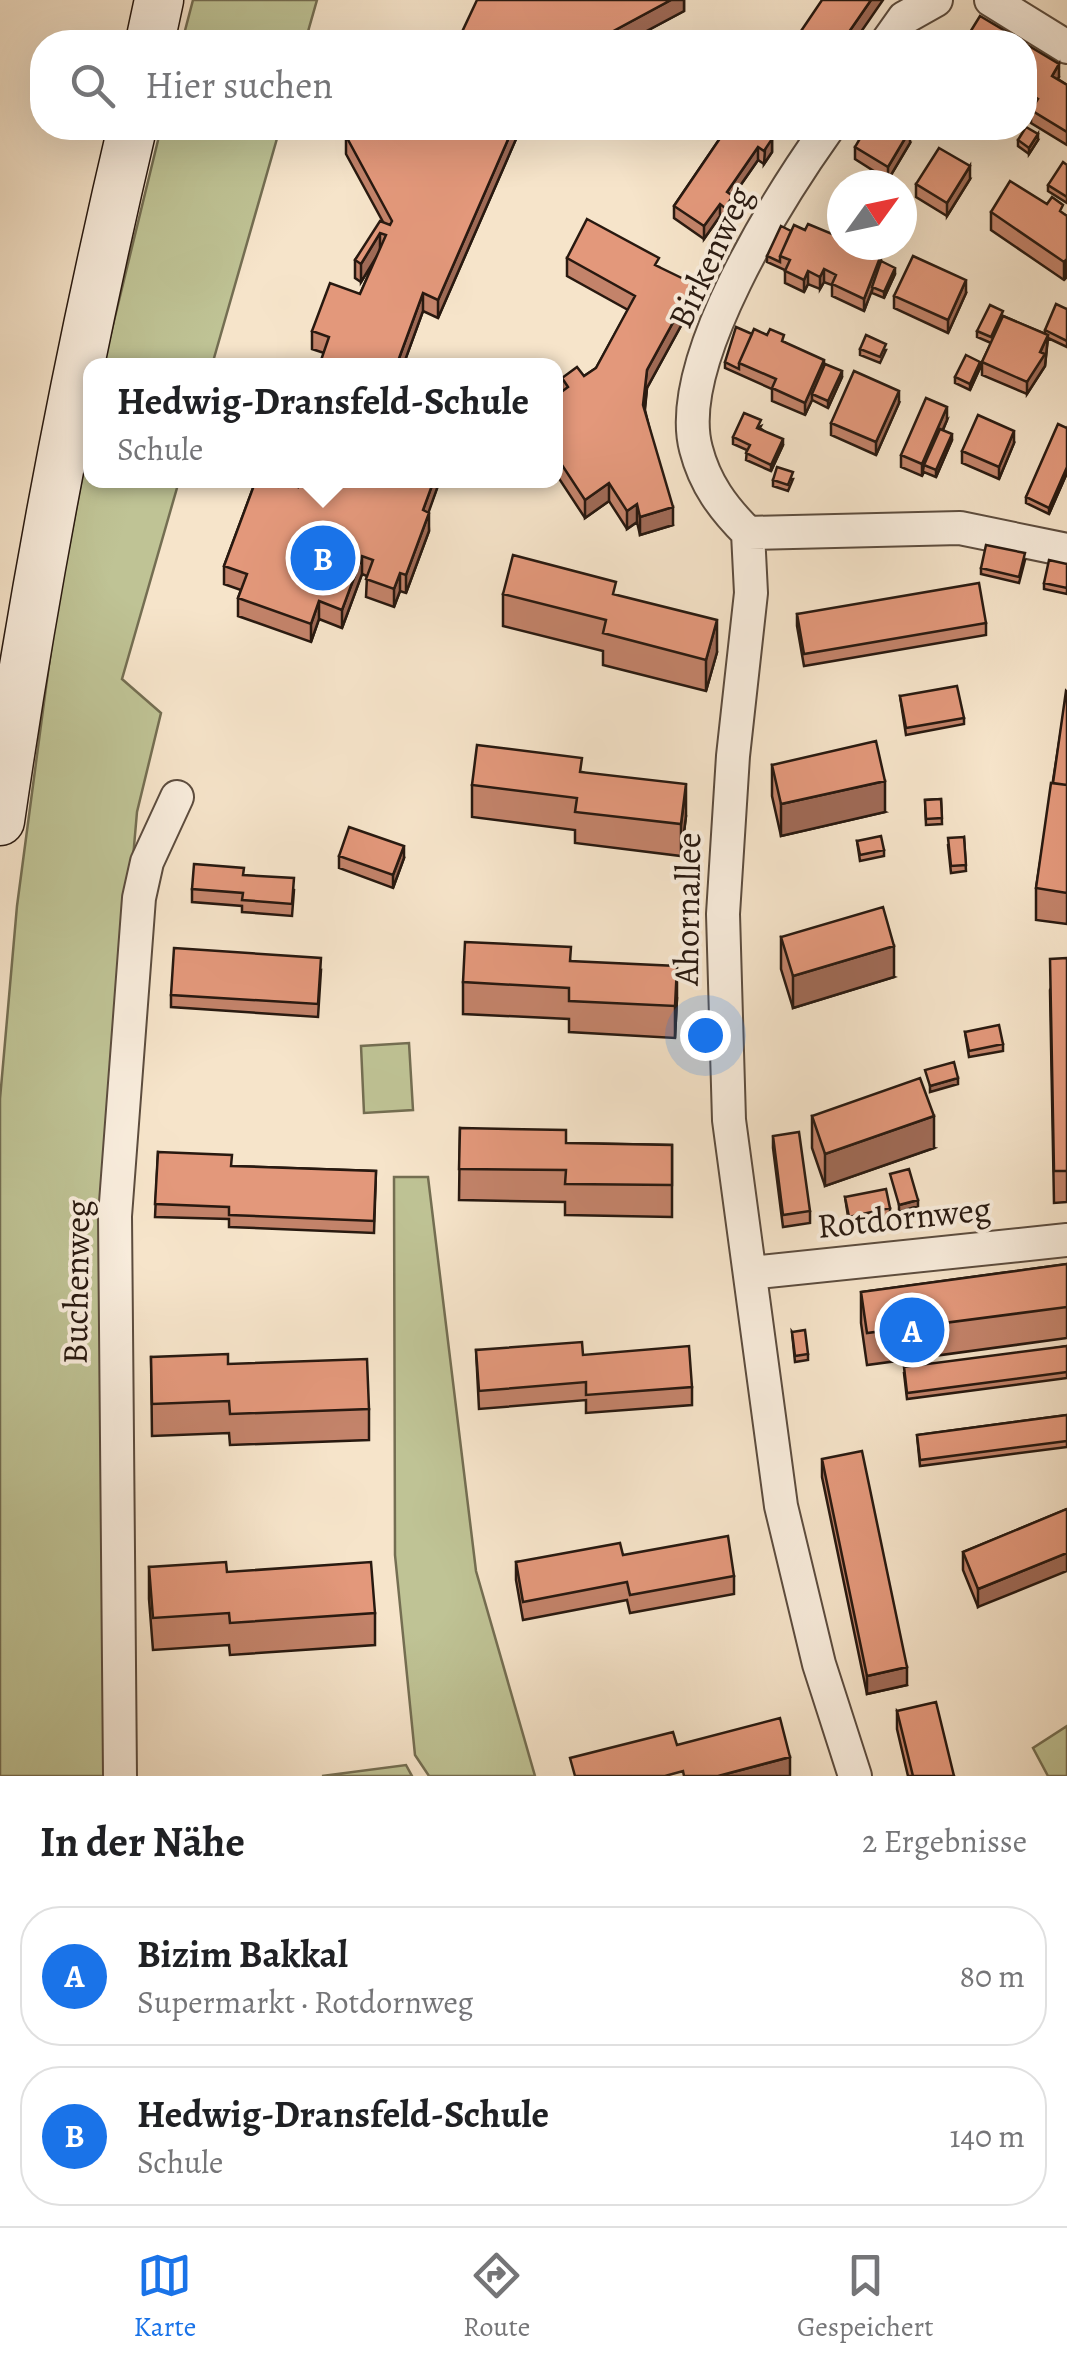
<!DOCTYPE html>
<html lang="de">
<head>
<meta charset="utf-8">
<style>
	body { margin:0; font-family:Alegreya,serif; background:#f6f6f6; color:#202124 }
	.compass { position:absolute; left:827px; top:170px; width:90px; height:90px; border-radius:50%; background:#fff; box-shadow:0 10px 40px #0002; rotate:57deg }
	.you { position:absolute; left:705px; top:1035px; width:35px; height:35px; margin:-25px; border:8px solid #fff; border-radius:50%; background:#1a73e8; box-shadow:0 0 0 15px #1a73e833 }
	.badge { display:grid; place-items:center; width:65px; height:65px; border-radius:50%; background:#1a73e8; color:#fff; font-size:32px; font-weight:700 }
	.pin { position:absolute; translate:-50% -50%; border:5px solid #fff; box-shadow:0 2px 10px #0006 }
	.popup { position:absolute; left:83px; top:358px; width:480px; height:130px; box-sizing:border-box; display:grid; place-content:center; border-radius:20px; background:#fff; filter:drop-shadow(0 2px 8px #0005); font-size:32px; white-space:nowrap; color:#757577 }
	.popup b { font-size:38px; color:#202124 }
	.popup::after { content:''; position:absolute; left:50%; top:100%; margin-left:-20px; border:20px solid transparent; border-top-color:#fff }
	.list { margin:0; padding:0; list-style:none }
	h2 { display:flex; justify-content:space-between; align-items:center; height:130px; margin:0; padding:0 40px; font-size:42px }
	h2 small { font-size:32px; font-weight:400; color:#757577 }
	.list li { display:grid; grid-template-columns:65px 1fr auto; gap:30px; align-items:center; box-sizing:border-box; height:140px; margin:0 20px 20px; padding:0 20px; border:2px solid #e0e0e0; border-radius:40px }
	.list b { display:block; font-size:38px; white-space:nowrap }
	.list p { margin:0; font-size:32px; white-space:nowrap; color:#757577 }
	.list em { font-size:32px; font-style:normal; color:#757577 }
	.icon { flex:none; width:55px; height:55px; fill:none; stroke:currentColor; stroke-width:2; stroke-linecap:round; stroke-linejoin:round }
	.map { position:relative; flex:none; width:1067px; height:1776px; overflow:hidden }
	.search { position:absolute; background:#fff; box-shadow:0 10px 40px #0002; left:30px; right:30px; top:30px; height:110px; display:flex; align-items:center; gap:25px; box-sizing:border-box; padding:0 35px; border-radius:40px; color:#757577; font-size:38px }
	.sheet { height:450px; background:#fff }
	nav { display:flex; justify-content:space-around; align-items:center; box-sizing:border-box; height:140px; border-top:2px solid #e0e0e0; background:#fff; font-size:28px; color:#757577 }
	nav a { display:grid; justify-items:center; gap:5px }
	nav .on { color:#1a73e8 }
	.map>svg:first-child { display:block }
	.green { fill:#bfc395; stroke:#746e52; stroke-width:2.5 }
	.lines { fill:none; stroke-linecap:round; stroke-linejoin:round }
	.street-casing { stroke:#5c4c3e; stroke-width:36 }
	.secondary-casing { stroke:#281910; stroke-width:51 }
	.street { stroke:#f9eddd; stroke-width:32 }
	.secondary { stroke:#f9eddd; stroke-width:48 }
	.wall { fill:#c3836a; stroke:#281910; stroke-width:2.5 }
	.shaded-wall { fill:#9f6a56; stroke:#281910; stroke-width:2.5 }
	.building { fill:#e3987b; stroke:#281910; stroke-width:2.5 }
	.labels { text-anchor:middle; stroke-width:8; stroke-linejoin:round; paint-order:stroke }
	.street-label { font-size:35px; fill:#281910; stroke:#f9eddd }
</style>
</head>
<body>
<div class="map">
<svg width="1067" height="1776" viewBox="0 0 1067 1776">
	<rect width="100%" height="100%" fill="#f6e4ca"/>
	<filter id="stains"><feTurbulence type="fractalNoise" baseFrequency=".002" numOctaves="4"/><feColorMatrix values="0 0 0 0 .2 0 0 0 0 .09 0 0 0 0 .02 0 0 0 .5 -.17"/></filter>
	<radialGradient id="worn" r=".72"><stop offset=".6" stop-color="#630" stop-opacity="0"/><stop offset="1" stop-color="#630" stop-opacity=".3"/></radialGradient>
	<path class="green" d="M 193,0 L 317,0 L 305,42 L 182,42 Z
		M 161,128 L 280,128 L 212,365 L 103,366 Z
		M 90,434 L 90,480 L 179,481 L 122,679 L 161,713 L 137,812 L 109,1135 L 123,1776 L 0,1776 L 0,1099 L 17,906 L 54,627 Z
		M 409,1043 L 413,1110 L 364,1113 L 361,1046 Z
		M 394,1177 L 428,1177 L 476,1571 L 535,1776 L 429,1776 L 415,1755 L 395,1555 Z
		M 1067,1726 L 1067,1776 L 1048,1776 L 1033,1748 Z
		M 406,1765 L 412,1776 L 322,1776 Z"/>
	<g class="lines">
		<g class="street-casing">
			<path id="street" d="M 991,0 L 1067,47
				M 887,42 L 904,18 L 936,0
				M 748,533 L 751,593 L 733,756 L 723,914 L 729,1120 L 781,1506 L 819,1664 L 855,1776
				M 748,533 C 723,508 705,484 696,449 C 673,363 779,197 828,128
				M 748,533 L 960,528 L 1067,550
				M 750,1273 L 1067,1240
				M 120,1776 L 115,1216 L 139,898 L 147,862 L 177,797"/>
		</g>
		<g class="secondary-casing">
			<path id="secondary" d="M 150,42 L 159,0
				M 0,821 C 34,587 78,357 132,128"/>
		</g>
		<use href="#street" class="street"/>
		<use href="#secondary" class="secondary"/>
	</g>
	<path class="wall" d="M 684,0 L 684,11 L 626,42 L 462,42 L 462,32 Z
		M 1024,43 L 1059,77 L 1058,79 L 1067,85 L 1067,145 L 1031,123 L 1031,110 L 1033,108 L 1024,103 Z
		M 340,128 L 516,128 L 516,139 L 438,318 L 423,311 L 404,363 L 324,353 L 312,349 L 312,331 L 360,294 L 376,258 L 361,282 L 355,278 L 355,260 L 383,222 L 346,154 L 346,139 Z
		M 517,128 L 546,128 L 537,137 Z
		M 727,128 L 772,140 L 772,152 L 764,164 L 758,160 L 733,196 L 733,208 L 725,220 L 720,216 L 704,239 L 674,218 L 674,206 Z
		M 1018,140 L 1038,140 L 1029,154 L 1018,146 Z
		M 910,143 L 888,180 L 855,159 L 855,147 Z
		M 1067,165 L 1067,203 L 1048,191 L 1048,185 Z
		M 970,179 L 947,216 L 916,197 L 916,184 Z
		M 991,212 L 1063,214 L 1067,216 L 1067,277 L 1064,280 L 991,230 Z
		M 791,231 L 881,261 L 895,274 L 884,298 L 872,293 L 872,289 L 864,311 L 832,296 L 832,285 L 824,282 L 820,289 L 808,284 L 804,292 L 785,283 L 785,270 L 767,262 L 767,256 Z
		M 567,258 L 659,267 L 694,302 L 647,388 L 645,410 L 673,525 L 640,535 L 637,522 L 627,529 L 609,501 L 585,518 L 556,474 L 556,396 L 562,391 L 562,378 L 584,376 L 596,368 L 628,310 L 567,276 Z
		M 966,293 L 948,333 L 894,308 L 894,296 Z
		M 1067,309 L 1067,347 L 1048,338 L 1045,366 L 1027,394 L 982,375 L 982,362 L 991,343 L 977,337 L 977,331 L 1003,316 L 1045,334 L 1045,330 Z
		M 752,334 L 784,342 L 842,377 L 828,408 L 812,400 L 805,415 L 772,401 L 772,389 L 725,368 L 725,362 Z
		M 860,349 L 886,350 L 880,363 L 860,355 Z
		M 980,368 L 970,390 L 955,383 L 955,377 Z
		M 899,403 L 876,455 L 831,435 L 831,423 Z
		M 947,420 L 943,430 L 952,440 L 936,477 L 924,472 L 922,476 L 901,467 L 901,455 Z
		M 761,426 L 760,428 L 783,445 L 771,471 L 746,460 L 747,450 L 733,444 L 733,437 Z
		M 1067,428 L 1067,473 L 1049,514 L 1026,503 L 1026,497 Z
		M 1014,443 L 999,479 L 962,463 L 962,451 Z
		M 793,479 L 788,491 L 773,486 L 773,480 Z
		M 256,480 L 440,480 L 428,512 L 429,531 L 406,593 L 400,591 L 394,607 L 366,597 L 367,576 L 362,574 L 342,628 L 319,619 L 311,642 L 238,616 L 238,598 L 241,590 L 224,584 L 224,566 Z
		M 1025,560 L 1019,583 L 981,574 L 981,568 Z
		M 1067,564 L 1067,594 L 1044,589 L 1044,583 Z
		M 503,594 L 616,595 L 717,652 L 706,691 L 603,665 L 603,651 L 503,626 Z
		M 797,614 L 986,623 L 986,635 L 804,666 L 797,626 Z
		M 1067,692 L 1067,924 L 1036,920 L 1036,888 Z
		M 900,696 L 964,718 L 964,724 L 906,735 Z
		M 772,765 L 885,812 L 781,836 L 772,796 Z
		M 582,772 L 686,816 L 681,856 L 575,843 L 575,830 L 472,817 L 472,785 Z
		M 941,799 L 942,824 L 926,825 L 925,800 Z
		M 964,837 L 966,871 L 951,873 L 948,845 Z
		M 857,841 L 884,850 L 884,856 L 860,861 Z
		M 339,856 L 404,858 L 393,888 L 339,868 Z
		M 243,875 L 294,890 L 292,916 L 242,912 L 242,906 L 192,902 L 192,889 Z
		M 781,937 L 894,977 L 793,1008 L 781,969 Z
		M 1067,958 L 1067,1202 L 1054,1203 L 1050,990 Z
		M 571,961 L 677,998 L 675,1038 L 569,1032 L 569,1019 L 463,1014 L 463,982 Z
		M 321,970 L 318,1017 L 171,1007 L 171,995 Z
		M 965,1032 L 1003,1044 L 1003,1051 L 969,1057 Z
		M 812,1116 L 934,1148 L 825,1186 L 812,1148 Z
		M 460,1128 L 566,1143 L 672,1145 L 672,1217 L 565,1215 L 565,1202 L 459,1200 Z
		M 773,1136 L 810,1211 L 810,1223 L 783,1227 L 773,1148 Z
		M 158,1152 L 232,1166 L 376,1171 L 374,1233 L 229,1227 L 229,1219 L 155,1217 Z
		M 845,1197 L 890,1208 L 890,1215 L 849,1223 Z
		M 1067,1264 L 1067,1338 L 867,1365 L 861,1323 L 861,1292 Z
		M 792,1332 L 808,1354 L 808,1360 L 795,1362 Z
		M 1067,1346 L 1067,1378 L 907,1399 L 904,1373 Z
		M 476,1350 L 583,1355 L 692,1387 L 692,1405 L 586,1413 L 586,1400 L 479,1409 Z
		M 151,1357 L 228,1364 L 369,1409 L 369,1440 L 230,1445 L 229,1433 L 152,1436 Z
		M 1067,1415 L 1067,1447 L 920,1466 L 917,1435 Z
		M 822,1459 L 907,1685 L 867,1694 L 822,1477 Z
		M 1067,1509 L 978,1607 L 963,1570 L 963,1552 Z
		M 623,1555 L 734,1576 L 734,1594 L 630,1613 L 627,1600 L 523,1620 L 516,1580 L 516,1562 Z
		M 149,1567 L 227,1572 L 375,1613 L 375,1645 L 230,1655 L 229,1645 L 153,1650 L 149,1599 Z
		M 897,1711 L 954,1776 L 908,1776 L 897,1729 Z"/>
	<path class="shaded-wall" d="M 671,0 L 684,0 L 684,11 L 626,42 L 593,42 Z
		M 871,0 L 883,0 L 854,42 L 842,42 Z
		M 1059,64 L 1059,77 L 1052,88 L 1052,76 Z
		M 513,128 L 516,128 L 516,139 L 438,318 L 438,300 Z
		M 537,128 L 546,128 L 537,137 Z
		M 772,128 L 780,128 L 772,140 L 772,152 L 764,164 L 766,136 Z
		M 910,130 L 910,143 L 888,180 L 888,167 Z
		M 1038,134 L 1038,140 L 1029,154 L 1029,148 Z
		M 758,147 L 758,160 L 733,196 L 733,208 L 725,220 L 727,192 Z
		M 970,166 L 970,179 L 947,216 L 947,203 Z
		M 720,204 L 720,216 L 704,239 L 704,226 Z
		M 380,233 L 380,251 L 361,282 L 361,264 Z
		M 881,255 L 881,267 L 864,311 L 864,299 Z
		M 1066,258 L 1066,276 L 1064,280 L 1064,262 Z
		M 895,268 L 895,274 L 884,298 L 884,292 Z
		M 824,269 L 824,282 L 820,289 L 820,277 Z
		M 808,271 L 808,284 L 804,292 L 804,280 Z
		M 966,280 L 966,293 L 948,333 L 948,320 Z
		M 694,284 L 694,302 L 647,388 L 643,423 L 643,405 L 647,370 Z
		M 423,293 L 423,311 L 403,366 L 398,361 Z
		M 1048,335 L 1045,366 L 1027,394 L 1027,382 Z
		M 824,360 L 824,372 L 812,394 L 812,400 L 805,415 L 805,403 Z
		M 980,362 L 980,368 L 970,390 L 970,384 Z
		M 842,371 L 842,377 L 828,408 L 828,401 Z
		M 899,391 L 899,403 L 876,455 L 876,442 Z
		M 947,407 L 947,420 L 927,466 L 924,465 L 922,476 L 922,464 Z
		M 1014,431 L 1014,443 L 999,479 L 999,467 Z
		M 952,434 L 952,440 L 936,477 L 936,470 Z
		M 783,439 L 783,445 L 771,471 L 771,465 Z
		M 1067,467 L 1067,473 L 1049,514 L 1049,508 Z
		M 434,480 L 440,480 L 423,528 L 423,510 Z
		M 609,483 L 609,501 L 585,518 L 585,500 Z
		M 637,504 L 637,522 L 627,529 L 627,511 Z
		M 673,507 L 673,525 L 640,535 L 640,517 Z
		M 429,513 L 429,531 L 406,593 L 406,575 Z
		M 362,556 L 362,574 L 342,628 L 342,610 Z
		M 400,573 L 400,591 L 394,607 L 394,589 Z
		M 319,601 L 319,619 L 311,642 L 311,624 Z
		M 717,620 L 717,652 L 706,691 L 706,660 Z
		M 885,781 L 885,812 L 781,836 L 781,804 Z
		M 686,784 L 686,816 L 681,856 L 681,824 Z
		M 404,846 L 404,858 L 393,888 L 393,875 Z
		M 894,946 L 894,977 L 793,1008 L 793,976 Z
		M 677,966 L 677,998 L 675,1038 L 675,1006 Z
		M 958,1078 L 958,1084 L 930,1092 L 930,1086 Z
		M 934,1116 L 934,1148 L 825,1186 L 825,1154 Z
		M 918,1200 L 918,1206 L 899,1212 L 899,1205 Z
		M 1067,1553 L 1067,1571 L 978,1607 L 978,1589 Z
		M 907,1667 L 907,1685 L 867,1694 L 867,1676 Z
		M 790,1757 L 790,1775 L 788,1776 L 718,1776 Z"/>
	<path class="building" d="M 477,0 L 671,0 L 593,42 L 472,42 L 474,38 L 462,32 Z
		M 822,0 L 871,0 L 842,42 L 804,42 L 797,37 Z
		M 980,16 L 1024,42 L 964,42 Z
		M 1024,43 L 1059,64 L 1052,76 L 1067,85 L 1067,132 L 1031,110 L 1038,99 L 1024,90 Z
		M 1026,127 L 1038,134 L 1029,148 L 1018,140 Z
		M 350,128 L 513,128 L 438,300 L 423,293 L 398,361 L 411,366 L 319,366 L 329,337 L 312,331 L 330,283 L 360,294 L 386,235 L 380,233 L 361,264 L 355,260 L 380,221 L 390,225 L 392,221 L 346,136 L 352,133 Z
		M 727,128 L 772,128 L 766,136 L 772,139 L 764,151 L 758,147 L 727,192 L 733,196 L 725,208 L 720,204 L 704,226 L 674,206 Z
		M 866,128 L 906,128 L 910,130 L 888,167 L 855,147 Z
		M 939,148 L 970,166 L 947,203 L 916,184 Z
		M 1063,162 L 1067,165 L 1067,197 L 1048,185 Z
		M 1010,181 L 1047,204 L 1052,197 L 1063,205 L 1060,211 L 1067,216 L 1067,259 L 1064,262 L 991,212 Z
		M 587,219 L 659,258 L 655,265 L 694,284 L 647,370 L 643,405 L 673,507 L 640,517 L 637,504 L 627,511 L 609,483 L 585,500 L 556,456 L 556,396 L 568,387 L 562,378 L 577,367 L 584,376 L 596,368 L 635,296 L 567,258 Z
		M 808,224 L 842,238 L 842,245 L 858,245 L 881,255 L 864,299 L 832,284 L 836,275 L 824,269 L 820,277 L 808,271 L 804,280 L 785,271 L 790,260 L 780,256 L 794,225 L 805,230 Z
		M 781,226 L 791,231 L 780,256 L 780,262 L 767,256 Z
		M 913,256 L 966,280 L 948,320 L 894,296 Z
		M 881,261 L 895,268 L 884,292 L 872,287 Z
		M 1056,304 L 1067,309 L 1067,341 L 1045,330 Z
		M 990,305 L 1003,311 L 991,337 L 977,331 Z
		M 1003,316 L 1048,335 L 1040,352 L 1045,354 L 1027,382 L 982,362 Z
		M 736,327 L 752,334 L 739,363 L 739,369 L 725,362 Z
		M 754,329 L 767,335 L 770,329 L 784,335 L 782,341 L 824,360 L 805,403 L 772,388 L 776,379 L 739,363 Z
		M 866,335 L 886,344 L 880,357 L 860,349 Z
		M 966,355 L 980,362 L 970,384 L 955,377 Z
		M 825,364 L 842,371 L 828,401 L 812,394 Z
		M 854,371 L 899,391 L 876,442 L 831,423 Z
		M 926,398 L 947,407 L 922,464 L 901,455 Z
		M 744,413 L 761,420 L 757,428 L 783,439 L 771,465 L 746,453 L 750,445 L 733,437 Z
		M 978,415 L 1014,431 L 999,467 L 962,451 Z
		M 1058,424 L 1067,428 L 1067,467 L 1049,508 L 1026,497 Z
		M 940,429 L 952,434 L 936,470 L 924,465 Z
		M 777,467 L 793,472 L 788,485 L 773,480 Z
		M 256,480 L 281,480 L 298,487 L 300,480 L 434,480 L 423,510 L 429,513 L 406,575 L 400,573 L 394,589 L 366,579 L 373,560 L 362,556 L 342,610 L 319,601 L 311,624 L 238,598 L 247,574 L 224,566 Z
		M 986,545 L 1025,553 L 1019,577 L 981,568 Z
		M 513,555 L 616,582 L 613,594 L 717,620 L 706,660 L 603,633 L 606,620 L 503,594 Z
		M 1049,560 L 1067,564 L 1067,588 L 1044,583 Z
		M 979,583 L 986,623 L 804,654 L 797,614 Z
		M 957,686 L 964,718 L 906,728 L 900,696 Z
		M 1066,691 L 1067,692 L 1067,785 L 1053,783 Z
		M 876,741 L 885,781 L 781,804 L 772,765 Z
		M 477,745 L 582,758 L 580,772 L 686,784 L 681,824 L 575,812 L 577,798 L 472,785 Z
		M 1051,783 L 1067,785 L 1067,893 L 1036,888 Z
		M 941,799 L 942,818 L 926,819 L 925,800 Z
		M 349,827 L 404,846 L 393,875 L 339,856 Z
		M 881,836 L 884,850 L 860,855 L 857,841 Z
		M 964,837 L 966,865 L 951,866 L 948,838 Z
		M 194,864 L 244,868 L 243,875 L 294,878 L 292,904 L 242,900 L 243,893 L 192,889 Z
		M 883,907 L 894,946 L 793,976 L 781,937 Z
		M 465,942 L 571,947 L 570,961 L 677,966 L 675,1006 L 569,1001 L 569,988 L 463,982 Z
		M 174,948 L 321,958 L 318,1004 L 171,995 Z
		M 1067,958 L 1067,1171 L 1054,1171 L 1050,959 Z
		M 999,1025 L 1003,1044 L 969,1051 L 965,1032 Z
		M 954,1062 L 958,1078 L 930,1086 L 925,1070 Z
		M 920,1078 L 934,1116 L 825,1154 L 812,1116 Z
		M 460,1128 L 566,1130 L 566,1143 L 672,1145 L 672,1185 L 565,1184 L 566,1170 L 459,1169 Z
		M 799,1132 L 810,1211 L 783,1215 L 773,1136 Z
		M 158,1152 L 232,1155 L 231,1166 L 376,1171 L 374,1221 L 229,1215 L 229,1207 L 155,1204 Z
		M 909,1169 L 918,1200 L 899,1205 L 890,1174 Z
		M 886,1189 L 890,1208 L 849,1217 L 845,1197 Z
		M 1067,1264 L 1067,1307 L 867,1333 L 861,1292 Z
		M 805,1330 L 808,1354 L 795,1356 L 792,1332 Z
		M 582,1342 L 583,1355 L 689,1346 L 692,1387 L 586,1395 L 586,1382 L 479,1391 L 476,1350 Z
		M 1067,1346 L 1067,1372 L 907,1393 L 904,1367 Z
		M 228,1354 L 228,1364 L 367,1359 L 369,1409 L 230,1414 L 229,1401 L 152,1404 L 151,1357 Z
		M 1067,1415 L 1067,1441 L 920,1460 L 917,1435 Z
		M 862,1451 L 907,1667 L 867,1676 L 822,1459 Z
		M 1067,1509 L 1067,1553 L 978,1589 L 963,1552 Z
		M 728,1536 L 734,1576 L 630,1595 L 627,1582 L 523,1602 L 516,1562 L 620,1543 L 623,1555 Z
		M 226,1562 L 227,1572 L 371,1562 L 375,1613 L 230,1623 L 229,1613 L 153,1618 L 149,1567 Z
		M 936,1702 L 954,1776 L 913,1776 L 897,1711 Z
		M 780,1718 L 790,1757 L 718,1776 L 684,1776 L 683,1771 L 665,1776 L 575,1776 L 570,1758 L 673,1732 L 677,1745 Z"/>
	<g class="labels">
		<g class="street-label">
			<text transform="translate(710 257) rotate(-65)" y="12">Birkenweg</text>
			<text transform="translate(687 909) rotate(-89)" y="12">Ahornallee</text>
			<text transform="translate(904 1217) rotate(-6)" y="12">Rotdornweg</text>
			<text transform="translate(76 1282) rotate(-89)" y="12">Buchenweg</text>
		</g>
	</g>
	<rect width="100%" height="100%" filter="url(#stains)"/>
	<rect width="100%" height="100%" fill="url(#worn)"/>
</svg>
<svg class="compass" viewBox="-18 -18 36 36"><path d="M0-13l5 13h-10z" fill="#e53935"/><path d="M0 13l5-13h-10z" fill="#757577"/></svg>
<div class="you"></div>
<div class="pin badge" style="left:912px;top:1330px">A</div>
<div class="pin badge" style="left:323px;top:558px">B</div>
<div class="popup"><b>Hedwig-Dransfeld-Schule</b>Schule</div>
<div class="search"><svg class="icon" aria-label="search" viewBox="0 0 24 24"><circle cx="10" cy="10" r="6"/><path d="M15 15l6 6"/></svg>Hier suchen</div>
</div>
<section class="sheet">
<h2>In der Nähe<small>2 Ergebnisse</small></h2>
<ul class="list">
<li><span class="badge">A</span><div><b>Bizim Bakkal</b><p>Supermarkt · Rotdornweg</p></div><em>80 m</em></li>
<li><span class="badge">B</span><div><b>Hedwig-Dransfeld-Schule</b><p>Schule</p></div><em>140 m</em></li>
</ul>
</section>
<nav>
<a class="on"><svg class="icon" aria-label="map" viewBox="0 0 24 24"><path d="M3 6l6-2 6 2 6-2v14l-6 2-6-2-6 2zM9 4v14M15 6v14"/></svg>Karte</a>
<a><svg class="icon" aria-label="directions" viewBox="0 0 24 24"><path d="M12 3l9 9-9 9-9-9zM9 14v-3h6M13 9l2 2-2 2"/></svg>Route</a>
<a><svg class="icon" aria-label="saved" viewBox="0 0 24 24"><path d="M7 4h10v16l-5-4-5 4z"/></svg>Gespeichert</a>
</nav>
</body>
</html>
